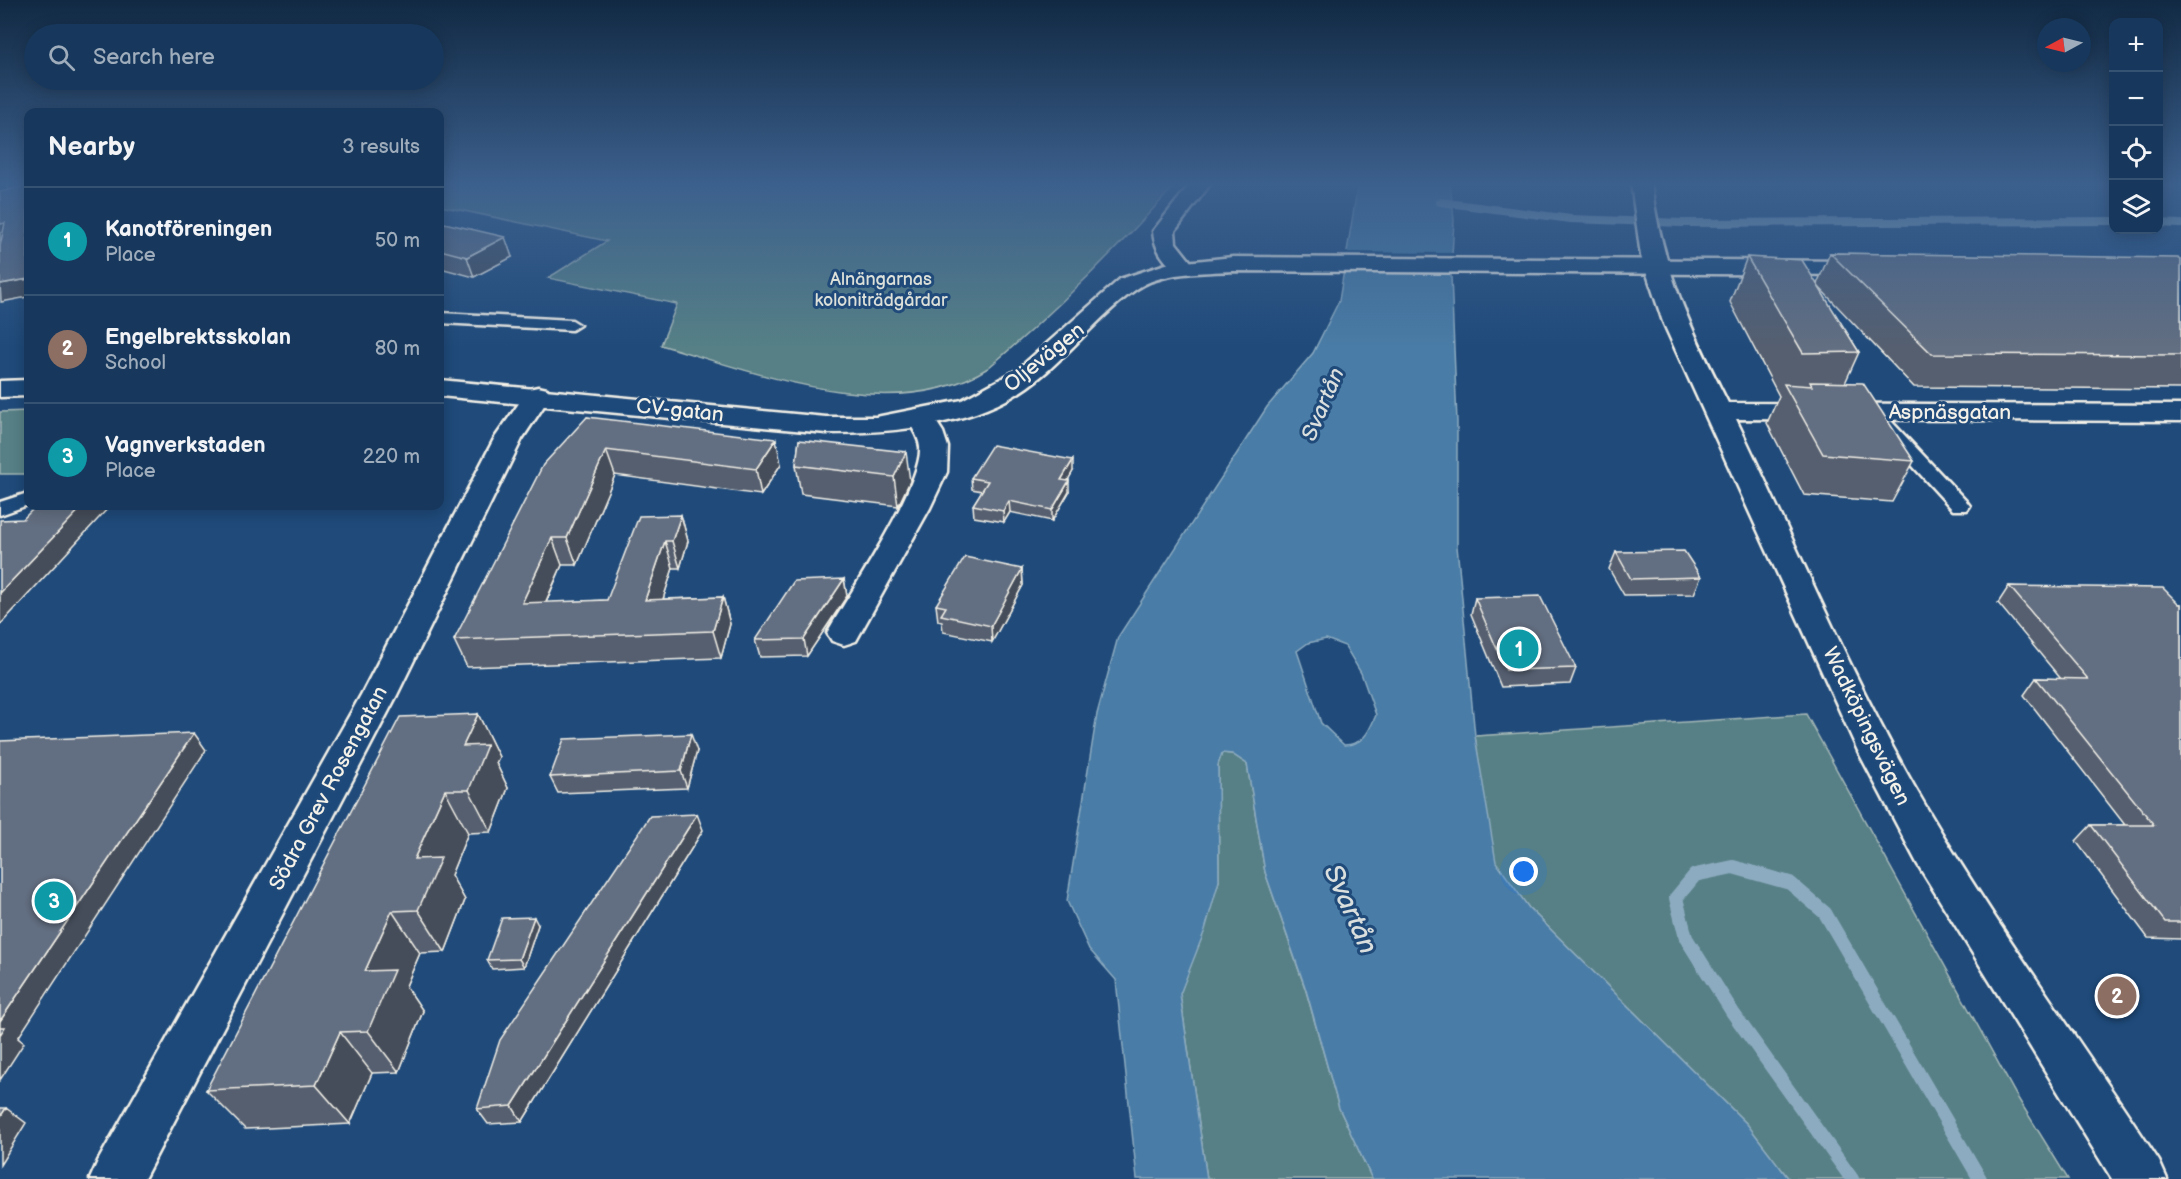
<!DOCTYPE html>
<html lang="en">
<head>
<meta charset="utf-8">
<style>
	body { margin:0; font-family:"Balsamiq Sans",sans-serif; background:#203f62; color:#f1f3f6 }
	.controls { position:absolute; right:18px; top:18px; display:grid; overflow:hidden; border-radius:12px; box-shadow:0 3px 15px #0003 }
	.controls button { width:54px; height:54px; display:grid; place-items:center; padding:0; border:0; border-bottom:2px solid #365272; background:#17385c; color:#f1f3f6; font:30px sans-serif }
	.compass { position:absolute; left:2037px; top:18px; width:54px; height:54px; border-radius:50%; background:#17385c; box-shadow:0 3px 15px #0003; rotate:263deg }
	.you { position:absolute; left:1524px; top:872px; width:21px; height:21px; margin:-15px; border:4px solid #fff; border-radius:50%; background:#1a73e8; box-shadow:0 0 0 9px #1a73e833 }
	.badge { display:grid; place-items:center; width:39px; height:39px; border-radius:50%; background:#ff9aa2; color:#fff; font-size:20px; font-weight:700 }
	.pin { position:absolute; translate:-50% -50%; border:3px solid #fff; box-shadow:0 2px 6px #0006 }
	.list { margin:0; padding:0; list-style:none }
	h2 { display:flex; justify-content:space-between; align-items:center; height:78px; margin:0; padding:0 24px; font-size:26px }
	h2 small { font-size:20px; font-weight:400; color:#9eacbb }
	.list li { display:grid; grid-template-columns:39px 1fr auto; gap:18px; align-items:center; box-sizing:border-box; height:108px; padding:0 24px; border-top:2px solid #365272 }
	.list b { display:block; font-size:22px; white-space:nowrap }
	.list p { margin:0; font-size:20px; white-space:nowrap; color:#9eacbb }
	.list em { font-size:20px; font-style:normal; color:#9eacbb }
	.icon { flex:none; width:33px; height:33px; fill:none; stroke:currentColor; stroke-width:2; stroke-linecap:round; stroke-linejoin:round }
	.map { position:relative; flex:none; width:2181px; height:1179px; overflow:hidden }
	.search { position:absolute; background:#17385c; box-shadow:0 3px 15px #0003; left:24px; top:24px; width:420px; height:66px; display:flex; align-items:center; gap:15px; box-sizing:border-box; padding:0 21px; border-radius:33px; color:#9eacbb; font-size:22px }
	.panel { position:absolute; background:#17385c; box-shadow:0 3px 15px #0003; left:24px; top:108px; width:420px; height:402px; border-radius:12px }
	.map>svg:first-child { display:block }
	.green { fill:#578086; stroke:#a6b8b7; stroke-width:1.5 }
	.water { fill:#487ca6; stroke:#8dabc0; stroke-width:1.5; fill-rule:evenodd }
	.pier { fill:#1f4a7a }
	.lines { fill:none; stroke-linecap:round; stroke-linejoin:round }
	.stream-far1 { stroke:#8dabc0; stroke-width:8 }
	.stream { stroke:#8dabc0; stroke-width:14 }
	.lane-casing { stroke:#f4f1e8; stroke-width:5 }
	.street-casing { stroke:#f4f1e8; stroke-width:5 }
	.secondary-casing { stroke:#f4f1e8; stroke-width:5 }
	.lane { fill:#1f4a7a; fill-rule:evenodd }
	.street { fill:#1f4a7a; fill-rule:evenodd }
	.secondary { fill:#1f4a7a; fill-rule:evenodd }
	.wall { fill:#545f6f; stroke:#f4f1e8; stroke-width:1.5 }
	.shaded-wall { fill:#454d5a; stroke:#f4f1e8; stroke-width:1.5 }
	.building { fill:#626e81; stroke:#f4f1e8; stroke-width:1.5 }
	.labels { text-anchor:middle; stroke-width:6; stroke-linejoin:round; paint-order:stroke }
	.far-park-label { font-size:18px; fill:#dce0d9; stroke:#1f4a7a }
	.street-label { font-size:21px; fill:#f4f1e8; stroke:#1f4a7a }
	.water-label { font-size:22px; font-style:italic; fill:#dadfde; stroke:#1f4a7a }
	.near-water-label { font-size:27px; font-style:italic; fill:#dadfde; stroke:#1f4a7a }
</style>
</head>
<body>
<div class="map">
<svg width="2181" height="1179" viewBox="0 0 2181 1179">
	<rect width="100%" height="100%" fill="#1f4a7a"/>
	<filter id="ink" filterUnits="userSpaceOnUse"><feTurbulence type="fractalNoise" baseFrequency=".0167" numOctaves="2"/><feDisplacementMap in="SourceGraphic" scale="12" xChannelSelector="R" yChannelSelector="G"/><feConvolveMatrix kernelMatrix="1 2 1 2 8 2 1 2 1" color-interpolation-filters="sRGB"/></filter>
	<g filter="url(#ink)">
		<path class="green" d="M 440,183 L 1177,183 C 1117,249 1056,311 988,368 C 895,427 757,373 661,345 L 677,304 L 548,278 L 607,241 L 440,206 Z
			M 28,411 L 28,474 L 0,474 L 0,412 Z
			M 1806,714 L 2016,1095 L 2068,1179 L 1789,1179 L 1747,1124 L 1529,908 L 1493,861 L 1475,736 Z
			M 1222,753 L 1232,754 L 1247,764 L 1265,872 L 1306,991 L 1339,1108 L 1372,1179 L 1207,1179 L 1180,994 L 1219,881 L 1218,764 Z"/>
		<path class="water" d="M 1358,183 L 1450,183 L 1454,220 L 1451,275 L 1457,422 L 1457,546 L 1475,736 L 1496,862 L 1529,908 L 1747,1124 L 1789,1179 L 1372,1179 L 1339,1108 L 1306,990 L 1265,872 L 1247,764 L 1232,754 L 1222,753 L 1218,765 L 1219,881 L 1205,930 L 1180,994 L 1207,1179 L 1137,1179 L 1116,980 L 1089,949 L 1067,901 L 1097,714 L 1118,637 L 1267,407 L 1313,353 L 1339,301 ZM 1326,639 L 1345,646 L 1361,673 L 1376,715 C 1369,731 1364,745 1344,745 L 1321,723 L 1297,651 L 1308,643 Z"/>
		<path class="pier" d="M 1344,252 L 1455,253 L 1454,273 L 1341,272 Z"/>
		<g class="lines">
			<path class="stream-far1" d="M 1440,202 L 1571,219 L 1684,223 L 2114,221
				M 2158,223 L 2181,224"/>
			<path class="stream" d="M 1852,1179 L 1733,1013 L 1686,938 L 1676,898 L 1695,875 L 1733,867 L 1790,883 L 1825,913 L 1980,1179"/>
			<g class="lane-casing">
				<path id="lane" d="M 440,313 L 572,320 L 580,325 L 572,330 L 440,323 Z
					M 1886,421 L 1892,422 L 1967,502 L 1970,506 L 1967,510 L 1953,510 L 1880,430 L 1877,426 Z
					M 28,493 L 28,505 L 0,515 L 0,502 Z"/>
			</g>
			<g class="street-casing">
				<path id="street" d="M 1191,183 L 1211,183 L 1175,231 L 1176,243 L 1195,267 L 1192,272 C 1171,277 1154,250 1153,231 Z
					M 1631,183 L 1651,183 C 1662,268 1690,328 1728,403 L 2181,405 L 2181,421 L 1736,419 C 1795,541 1847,668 1914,786 C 1987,914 2078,1037 2159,1161 L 2167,1179 L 2112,1179 L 1918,865 L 1858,751 L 1663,322 L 1641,256 Z
					M 538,387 L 547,389 L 551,395 L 522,439 L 397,695 L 144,1179 L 90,1179 L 98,1161 L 361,695 L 494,439 L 529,389 Z
					M 920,410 L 930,412 L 943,432 L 948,447 L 947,472 L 930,508 L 856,641 L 844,645 L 832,641 L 827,633 C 848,596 923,485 920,447 C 919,437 912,427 906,418 L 910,412 Z"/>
			</g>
			<g class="secondary-casing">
				<path id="secondary" d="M 1233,257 L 1870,261 L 1878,263 L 1881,268 L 1878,273 L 1870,275 L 1233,271 C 1203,273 1161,271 1135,290 C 1090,322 1058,372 1008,399 C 953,428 886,433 826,433 L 440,396 L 440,380 L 826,417 L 876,417 L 962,400 L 1017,370 L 1120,279 L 1166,264 Z
					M 28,380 L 28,396 L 0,397 L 0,381 Z"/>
			</g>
			<use href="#lane" class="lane"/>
			<use href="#street" class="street"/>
			<use href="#secondary" class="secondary"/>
		</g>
		<path class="wall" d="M 440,222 L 512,257 L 474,277 L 440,268 Z
			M 1830,253 L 2181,260 L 2181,389 L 1914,387 L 1817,285 L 1859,352 L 1845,383 L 1914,461 L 1892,502 L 1804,495 L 1767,423 L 1779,396 L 1730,302 L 1747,257 L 1817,284 Z
			M 587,417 L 781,464 L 761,495 L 615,475 L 577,565 L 562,565 L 546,603 L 607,600 L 681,515 L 688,541 L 680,568 L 673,568 L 663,599 L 723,597 L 730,624 L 721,658 L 467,667 L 454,640 Z
			M 799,440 L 910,481 L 898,506 L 801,494 L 796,465 Z
			M 1073,471 L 1067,481 L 1069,492 L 1052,521 L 1010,512 L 1004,522 L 974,517 L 973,505 L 982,491 L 972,489 L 971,478 Z
			M 1616,552 L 1701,577 L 1694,594 L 1624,595 L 1609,569 Z
			M 1022,569 L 1023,585 L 992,642 L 943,632 L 942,622 L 938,621 L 936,605 Z
			M 844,579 L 847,596 L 807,656 L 760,657 L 755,640 Z
			M 2009,586 L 2181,604 L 2181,939 L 2148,938 L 2076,841 L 2091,825 L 2125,825 L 2024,695 L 2036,678 L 2061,679 L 1998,603 Z
			M 1475,598 L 1576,668 L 1570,684 L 1501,687 L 1471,614 Z
			M 478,714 L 499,757 L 496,763 L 508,788 L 491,832 L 468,833 L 451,875 L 465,900 L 445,952 L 420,953 L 406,986 L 423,1011 L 399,1072 L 372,1073 L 350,1124 L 245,1129 L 206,1090 Z
			M 697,751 L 687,788 L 558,793 L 550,777 Z
			M 703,830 L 522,1122 L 488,1124 L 477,1109 Z
			M 538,925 L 524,967 L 492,969 L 487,960 Z"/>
		<path class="shaded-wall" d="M 5,183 L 24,183 L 28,191 L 12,194 Z
			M 5,223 L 15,239 L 0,241 L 0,224 Z
			M 505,237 L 512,257 L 474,277 L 467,257 Z
			M 28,279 L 28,297 L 1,302 L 0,284 Z
			M 776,439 L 781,464 L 761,495 L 756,469 Z
			M 606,450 L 615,475 L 577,565 L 567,538 Z
			M 906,452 L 910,481 L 898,506 L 894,477 Z
			M 1073,460 L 1073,471 L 1062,491 L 1061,480 Z
			M 1069,481 L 1069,492 L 1052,521 L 1052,510 Z
			M 1009,501 L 1010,512 L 1004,522 L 1003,511 Z
			M 83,506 L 110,506 L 0,625 L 0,593 Z
			M 681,515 L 688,541 L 680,568 L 672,541 Z
			M 552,538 L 562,565 L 533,630 L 522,603 Z
			M 665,541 L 673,568 L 654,627 L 645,600 Z
			M 1022,569 L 1023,585 L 992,642 L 991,626 Z
			M 844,579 L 847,596 L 807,656 L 804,639 Z
			M 723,597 L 730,624 L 721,658 L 713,631 Z
			M 478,714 L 499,757 L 496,763 L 508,788 L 491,832 L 469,790 L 463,746 Z
			M 194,733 L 206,750 L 18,1038 L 24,1043 L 0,1080 L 0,1021 Z
			M 691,734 L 697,751 L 687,788 L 681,771 Z
			M 445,790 L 468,833 L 451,875 L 465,900 L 445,952 L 418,910 L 414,859 Z
			M 697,814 L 703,830 L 522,1122 L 512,1106 Z
			M 392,911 L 420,953 L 406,986 L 423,1011 L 399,1072 L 368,1031 L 365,971 Z
			M 534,917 L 538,925 L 524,967 L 519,959 Z
			M 340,1032 L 372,1073 L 350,1124 L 316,1085 Z
			M 6,1108 L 26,1123 L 0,1165 L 0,1117 Z"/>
		<path class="building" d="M 21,183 L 28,183 L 28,279 L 0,284 L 0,246 L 5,223 L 0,224 L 0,192 L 22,187 Z
			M 440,222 L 505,237 L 467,257 L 440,250 Z
			M 1830,253 L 2178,258 L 2181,260 L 2181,355 L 1932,354 Z
			M 1747,257 L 1802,260 L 1859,352 L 1803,353 Z
			M 1810,382 L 1863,383 L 1914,461 L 1823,454 L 1784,384 L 1812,386 Z
			M 587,417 L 776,439 L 756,469 L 606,450 L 567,538 L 552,538 L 522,603 L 607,600 L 639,516 L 681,515 L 672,541 L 665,541 L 645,600 L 723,597 L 713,631 L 454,640 L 543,465 Z
			M 799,440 L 906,452 L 894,477 L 796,465 Z
			M 992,445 L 1073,460 L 1061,480 L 1069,481 L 1052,510 L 1009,501 L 1003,511 L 973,505 L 988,481 L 971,478 Z
			M 36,506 L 83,506 L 0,593 L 0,520 L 23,519 Z
			M 1684,551 L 1701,577 L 1631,579 L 1616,552 Z
			M 965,557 L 1022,569 L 991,626 L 941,615 L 946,607 L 936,605 Z
			M 844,579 L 804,639 L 755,640 L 794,581 Z
			M 2009,586 L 2163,588 L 2179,604 L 2181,604 L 2181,922 L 2165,922 L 2091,825 L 2154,825 L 2036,678 L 2088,679 Z
			M 1540,596 L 1576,668 L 1506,670 L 1475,598 Z
			M 478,714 L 463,746 L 487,745 L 469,790 L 445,790 L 414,859 L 441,858 L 418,910 L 392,911 L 365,971 L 394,970 L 368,1031 L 340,1032 L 316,1085 L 206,1090 L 400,717 Z
			M 194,733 L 0,1021 L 0,741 Z
			M 691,734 L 681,771 L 550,777 L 564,739 Z
			M 697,814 L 512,1106 L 477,1109 L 500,1040 L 650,816 Z
			M 534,917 L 519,959 L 487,960 L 502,918 Z
			M 0,1027 L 5,1027 L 0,1035 Z
			M 0,1108 L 6,1108 L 0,1117 Z"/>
	</g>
	<linearGradient id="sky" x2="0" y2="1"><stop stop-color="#112943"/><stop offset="0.53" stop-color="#3c608d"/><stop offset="1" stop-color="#3c608d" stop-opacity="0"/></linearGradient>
	<rect width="2181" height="348" fill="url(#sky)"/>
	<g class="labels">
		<g class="far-park-label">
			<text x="881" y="285">Alnängarnas<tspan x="881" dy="21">koloniträdgårdar</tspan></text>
		</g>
		<g class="street-label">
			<text transform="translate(1044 357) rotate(-39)" y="7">Oljevägen</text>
			<text transform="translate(680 410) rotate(6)" y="7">CV-gatan</text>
			<text x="1950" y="419">Aspnäsgatan</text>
			<text transform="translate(1867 726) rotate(64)" y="7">Wadköpingsvägen</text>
			<text transform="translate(328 788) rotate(-62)" y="7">Södra Grev Rosengatan</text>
		</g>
		<g class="water-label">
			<text transform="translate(1322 404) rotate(-67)" y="8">Svartån</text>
		</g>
		<g class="near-water-label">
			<text transform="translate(1351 909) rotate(66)" y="9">Svartån</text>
		</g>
	</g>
</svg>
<div class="controls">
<button>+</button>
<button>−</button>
<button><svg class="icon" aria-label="locate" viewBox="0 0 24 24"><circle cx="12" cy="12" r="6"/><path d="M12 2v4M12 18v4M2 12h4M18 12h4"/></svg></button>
<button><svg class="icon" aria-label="layers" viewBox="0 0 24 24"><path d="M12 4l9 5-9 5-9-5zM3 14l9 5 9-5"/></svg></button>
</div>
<svg class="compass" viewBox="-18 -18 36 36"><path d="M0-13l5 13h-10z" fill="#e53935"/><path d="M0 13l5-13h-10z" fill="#9eacbb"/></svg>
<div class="you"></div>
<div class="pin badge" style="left:1519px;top:649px;background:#0f9aa8">1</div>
<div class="pin badge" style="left:2117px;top:996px;background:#8d6e63">2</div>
<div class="pin badge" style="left:54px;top:901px;background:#0f9aa8">3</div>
<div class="search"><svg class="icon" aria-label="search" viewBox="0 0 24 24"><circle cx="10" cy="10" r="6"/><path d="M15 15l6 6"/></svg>Search here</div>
<section class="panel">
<h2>Nearby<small>3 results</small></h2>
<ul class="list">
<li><span class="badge" style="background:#0f9aa8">1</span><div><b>Kanotföreningen</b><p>Place</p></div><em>50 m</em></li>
<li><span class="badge" style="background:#8d6e63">2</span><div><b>Engelbrektsskolan</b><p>School</p></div><em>80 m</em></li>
<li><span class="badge" style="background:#0f9aa8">3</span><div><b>Vagnverkstaden</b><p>Place</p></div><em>220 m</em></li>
</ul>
</section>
</div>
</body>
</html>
